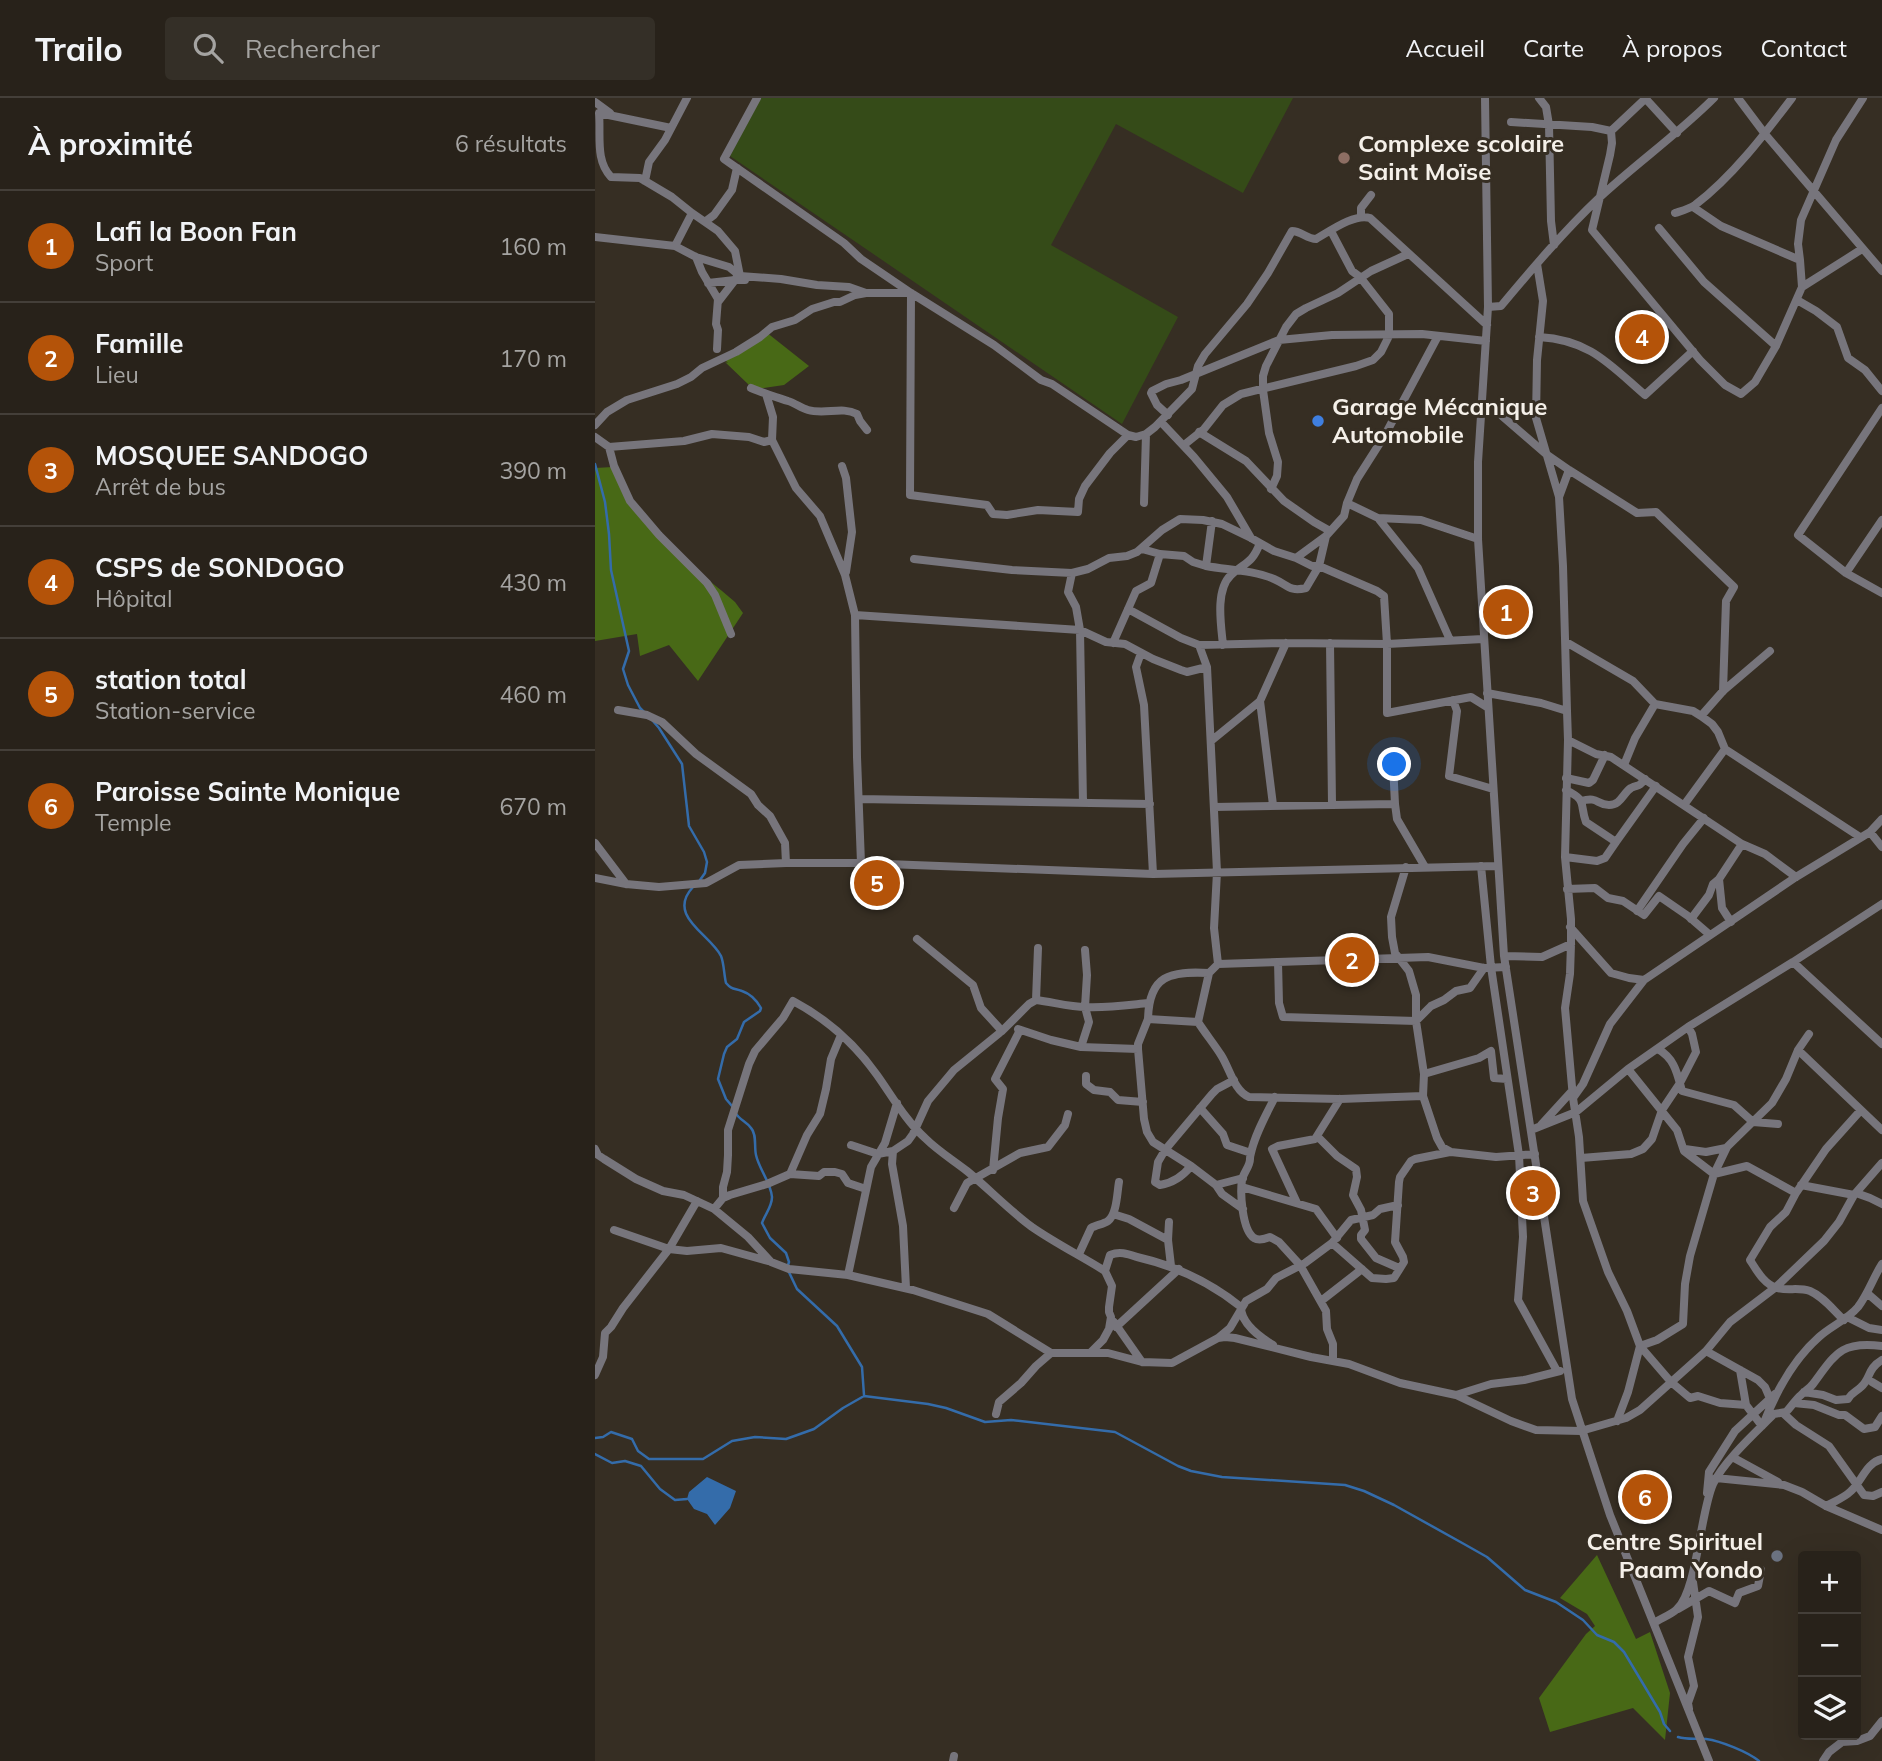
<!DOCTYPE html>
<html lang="fr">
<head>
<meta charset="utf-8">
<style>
	body { margin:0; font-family:Mulish,sans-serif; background:#342f27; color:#f1f3f6 }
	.controls { position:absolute; right:21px; bottom:21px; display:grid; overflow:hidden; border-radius:7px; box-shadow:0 7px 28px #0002 }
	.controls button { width:63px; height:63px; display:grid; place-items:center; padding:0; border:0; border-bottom:2px solid #443f39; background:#28221a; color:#f1f3f6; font:35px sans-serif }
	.you { position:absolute; left:800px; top:667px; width:24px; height:24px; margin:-18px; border:5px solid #fff; border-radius:50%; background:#1a73e8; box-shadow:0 0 0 10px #1a73e833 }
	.badge { display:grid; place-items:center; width:46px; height:46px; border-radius:50%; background:#b45309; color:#fff; font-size:23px; font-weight:700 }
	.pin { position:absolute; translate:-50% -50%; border:4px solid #fff; box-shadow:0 2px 7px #0006 }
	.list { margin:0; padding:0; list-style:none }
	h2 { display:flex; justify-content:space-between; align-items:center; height:91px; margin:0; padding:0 28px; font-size:30px }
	h2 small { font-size:23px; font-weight:400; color:#a5a4a2 }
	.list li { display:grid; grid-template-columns:46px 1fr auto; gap:21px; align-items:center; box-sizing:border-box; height:112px; padding:0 28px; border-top:2px solid #443f39 }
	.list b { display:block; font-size:26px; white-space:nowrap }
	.list p { margin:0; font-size:23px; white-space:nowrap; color:#a5a4a2 }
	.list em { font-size:23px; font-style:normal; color:#a5a4a2 }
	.icon { flex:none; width:38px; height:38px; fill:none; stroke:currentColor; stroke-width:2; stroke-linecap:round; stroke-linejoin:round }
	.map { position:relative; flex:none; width:1287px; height:1663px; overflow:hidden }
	header { display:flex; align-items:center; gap:42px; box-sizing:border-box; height:98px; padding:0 35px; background:#28221a; border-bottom:2px solid #443f39 }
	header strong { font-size:33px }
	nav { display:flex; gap:38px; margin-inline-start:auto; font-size:24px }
	.search { width:490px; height:63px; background:#342f27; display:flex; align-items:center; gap:18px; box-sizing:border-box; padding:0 24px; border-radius:7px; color:#a5a4a2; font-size:26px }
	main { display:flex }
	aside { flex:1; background:#28221a }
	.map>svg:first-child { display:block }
	.green { fill:#354b18 }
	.forest { fill:#486916 }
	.water { fill:#346caa }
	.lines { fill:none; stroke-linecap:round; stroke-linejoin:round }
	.stream { stroke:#346caa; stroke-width:2.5 }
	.minor { stroke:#77757c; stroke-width:8 }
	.education-dot { fill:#8d6e63; stroke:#362e23; stroke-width:2.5 }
	.shop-dot { fill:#3f7fe0; stroke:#362e23; stroke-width:2.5 }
	.worship-dot { fill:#6b7280; stroke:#362e23; stroke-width:2.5 }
	.labels { text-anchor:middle; stroke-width:6; stroke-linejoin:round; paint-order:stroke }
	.poi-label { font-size:24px; font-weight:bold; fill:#f5f0e9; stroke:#362e23; text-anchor:start }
</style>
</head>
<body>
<header>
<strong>Trailo</strong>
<div class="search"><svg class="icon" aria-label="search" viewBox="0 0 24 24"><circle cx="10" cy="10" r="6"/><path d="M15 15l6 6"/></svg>Rechercher</div>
<nav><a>Accueil</a><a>Carte</a><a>À propos</a><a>Contact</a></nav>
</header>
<main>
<aside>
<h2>À proximité<small>6 résultats</small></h2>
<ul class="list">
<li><span class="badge">1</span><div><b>Lafi la Boon Fan</b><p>Sport</p></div><em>160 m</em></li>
<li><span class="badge">2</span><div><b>Famille</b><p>Lieu</p></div><em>170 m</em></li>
<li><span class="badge">3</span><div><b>MOSQUEE SANDOGO</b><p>Arrêt de bus</p></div><em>390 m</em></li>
<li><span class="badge">4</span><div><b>CSPS de SONDOGO</b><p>Hôpital</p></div><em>430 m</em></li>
<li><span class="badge">5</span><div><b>station total</b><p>Station-service</p></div><em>460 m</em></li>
<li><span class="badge">6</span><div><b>Paroisse Sainte Monique</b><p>Temple</p></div><em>670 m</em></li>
</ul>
</aside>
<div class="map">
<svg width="1287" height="1663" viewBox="0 0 1287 1663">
	<rect width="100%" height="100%" fill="#362e23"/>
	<path class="green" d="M 166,0 L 698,0 L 648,95 L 521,26 L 456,147 L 583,219 L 527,326 L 135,58 Z"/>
	<path class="forest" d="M 171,234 L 214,268 L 189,287 L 162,291 L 154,287 L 130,264 L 133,265 L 129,261 Z
		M 18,369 C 39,428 95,465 140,504 L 148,515 L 103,583 L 74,547 L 45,558 L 42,536 L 0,543 L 0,370 Z
		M 1002,1457 L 1041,1541 L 1055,1534 L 1075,1595 L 1070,1642 L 1038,1610 L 955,1634 L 944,1600 L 991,1536 L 1000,1528 L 992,1516 L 965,1500 Z"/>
	<path class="water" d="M 112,1379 L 141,1393 L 135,1410 L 120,1427 L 112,1416 L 99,1411 L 92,1401 L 94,1394 Z"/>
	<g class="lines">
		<path class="stream" d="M 0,366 L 10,404 L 14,436 L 16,472 L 34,553 L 28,571 L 33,587 L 45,610 L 50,615
			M 57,622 L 64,630 L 87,666 L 94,728 L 109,754 L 112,764 L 110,775 L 105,782
			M 98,789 C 71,818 115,836 126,858 C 129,865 129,877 131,885 C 137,892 139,890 147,893 C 156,896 162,903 166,910 L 165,913 L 149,924 L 142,941 L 132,949 L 129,956 L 123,981 L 131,1001 L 137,1008
			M 140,1014 C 144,1022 151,1023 156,1030 C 162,1036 159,1049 161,1057 C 164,1071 176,1085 177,1099 C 177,1109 170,1116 167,1125 L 175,1140 L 191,1155 L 194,1164 L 192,1170 L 202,1191 L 242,1228 L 267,1269 L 269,1297
			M 0,1340 L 8,1339 L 16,1334 L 37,1341 L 43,1353 L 54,1361 L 108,1361 L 137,1343 L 160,1339 L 191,1341 L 219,1331 L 248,1310 L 269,1298 L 333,1306 L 351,1310 L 390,1324 L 416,1322 L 520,1334 L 583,1368 L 596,1373 L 627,1379 L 750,1387 L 769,1393 L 799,1407 L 869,1446 L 892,1459 L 930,1492 L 961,1504 L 988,1522 L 1002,1537 L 1019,1544 L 1029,1554 L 1065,1614 L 1069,1626 L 1075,1633
			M 0,1356 L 17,1365 L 30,1363 L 46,1368 L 65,1391 L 80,1402 L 92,1401
			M 1083,1639 C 1093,1642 1101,1640 1111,1641 C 1126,1643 1153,1654 1164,1663"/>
		<path class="minor" d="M 162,0 L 129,61 L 249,145 L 266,161 L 316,195 L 399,247 L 446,282 L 457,286 L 533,337 L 541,339 L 551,336 L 560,329 L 597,291 L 603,268 L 610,256 L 652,206 L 673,175 L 697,133 C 706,133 712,141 721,141 C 735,133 760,115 775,120 L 892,227
			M 890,0 L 893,209 L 883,364 L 883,441 L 909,858 L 977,1301 L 1015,1417 L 1114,1663
			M 944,0 L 951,9 L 954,27 L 956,123 L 959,147
			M 1050,0 L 1082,35
			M 1051,0 L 1016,33 L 1017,45 L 1015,57 L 997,132 L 1105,262 L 1130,287 L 1146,296 L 1160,284 L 1181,248 L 1207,189 L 1267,151
			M 1143,0 L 1170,36 L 1287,173
			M 0,4 L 15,15
			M 916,24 L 997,29 L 1016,33
			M 76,30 L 4,15 C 6,38 0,62 16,79 L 45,80 L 77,99 L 97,115 L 123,133 L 140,153 L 145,178
			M 50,83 L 54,64 L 70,42 L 92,0
			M 1098,109 L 1126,128 L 1205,162 L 1207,189
			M 1080,115 C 1086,113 1094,111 1100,107 C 1137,79 1169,37 1197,0
			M 766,118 L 766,110 L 776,97
			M 111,123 L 119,117 L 137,92 L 142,70
			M 1064,130 L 1109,184 L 1181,248
			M 0,139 L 80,148 L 101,159 L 134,169 L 145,178 L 186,181 L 222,187 L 254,189 L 271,195
			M 80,148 L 97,115
			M 101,159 L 107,174 L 123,201 L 121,226 L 123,232 L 122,251
			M 1205,162 L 1203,146 L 1206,122 L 1241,42 L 1268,0
			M 942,166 L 948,203 L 942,262 L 941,320 L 964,399
			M 113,185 L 140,182 L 141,180
			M 1202,202 L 1221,213 L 1242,229 L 1253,260 L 1270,272 L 1287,293
			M 123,204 L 140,182 L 150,182
			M 893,209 L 906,208 C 937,171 969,133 1004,100 C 1042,65 1083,36 1119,0
			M 843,238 L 790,337 L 762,381 L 752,405 L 749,418 L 731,438 L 724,468 L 782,493 L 789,498 L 792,546 L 792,615 L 876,599 L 892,609
			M 944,239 C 995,242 1014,266 1050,297 L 1098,253
			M 156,290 C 168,295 181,299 193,303 C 200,305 206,310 213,312 C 230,317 247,308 262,316 L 265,323 L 272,332
			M 171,296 L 178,319 L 177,342 L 201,390 L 225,418 L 250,477 L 260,517 L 262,659 L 266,765
			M 1287,310 L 1203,437 L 1251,475 L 1287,495
			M 573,317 L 562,307 L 556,295 L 557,293 L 571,286 L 586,282 L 684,242 L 737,237 L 827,236 L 891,243
			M 907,318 L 951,356 L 974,372 L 1042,415 L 1061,414 L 1139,489 L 1131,503 L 1128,593
			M 566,324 L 599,359 L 632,399 L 656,440
			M 0,327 L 12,314 L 32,302 L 82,286 L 96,279 L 107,270 L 141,254 L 165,239 L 177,229 L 200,222 L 217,211 L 239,204 L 245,204 L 260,197 L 271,195 L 316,195 L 315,397 L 392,407 L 398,416 L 412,417 L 443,412 L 483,414 L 484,401 L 490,388 L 515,355 L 533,337
			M 604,334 L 651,363 L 689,403 L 719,424 L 735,433
			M 0,339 L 14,349 L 89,343 L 117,336 L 154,339 L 169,344 L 177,342
			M 589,347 L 609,331 L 628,307 L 646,296 L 761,268 L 778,262 L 786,254 L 794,238 L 794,216 L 765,179 L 757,173 L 736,133
			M 14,349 L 19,368 L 35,403 L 64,437 L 112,485 L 120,497 L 136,536
			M 247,368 L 251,380 L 257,434 L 251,474
			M 676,391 L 682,378 L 683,364 L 674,335 L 668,292 L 668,278 L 671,268 L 691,229 L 701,216 L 711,210 L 743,195 L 776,173 L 813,156
			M 549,405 L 551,336
			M 752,405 L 783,420 L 826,422 L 883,441
			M 783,420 L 823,470 L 855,542
			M 617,423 L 611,468 C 633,472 658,472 679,481 C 693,487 694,494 711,490 L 724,468 L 717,468 L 701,460
			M 547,451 L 565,456 L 589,458 L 598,464 L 611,468
			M 319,461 L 417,472 L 477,475 L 493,471 L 514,460 L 532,458 L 542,454 L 567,432 L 585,421 L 608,422 L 627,426 L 656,440 L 679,453 L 701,460 L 731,438
			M 477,475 L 473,494 L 481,509 L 485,532 L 488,705
			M 1251,475 L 1287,422
			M 533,511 L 586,540 L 604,547 L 691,545 L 792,546 L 888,541
			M 260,517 L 485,532 L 511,544 L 530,546 L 558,561 L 586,572 L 592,574 L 612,569
			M 971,544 L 1038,583 L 1060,606 L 1098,613 L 1106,618 L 1117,626 L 1123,634 L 1130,651 L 1265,739
			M 518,545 L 541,493 L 556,485 L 565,456
			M 735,545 L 737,706
			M 604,547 L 612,569 L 622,774 L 619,830 L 623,866
			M 628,547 C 626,527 620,492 636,477 C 650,464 657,466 665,445
			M 546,555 L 541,569 L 549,607 L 558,776
			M 892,595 L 946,605 L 972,613 L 973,642 L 1001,656 L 1016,659 L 1147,746 L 1170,756 L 1201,779
			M 858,602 L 862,613 L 854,678 L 898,691
			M 665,603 L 678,707
			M 23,612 L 52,617 L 67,624 L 101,656 L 156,696 L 163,707 L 175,718 L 190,745 L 191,765
			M 972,613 L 968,468 L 964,399 L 974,372
			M 1106,618 L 1128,593 L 1175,553
			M 973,642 L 970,759 L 976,821 L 976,846 L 975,876 L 970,910 L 978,1000 L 984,1039 L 988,1103 L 1013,1174 L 1032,1213 L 1045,1248 L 1033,1294 L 1022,1323
			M 616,643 L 665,603 L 691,545
			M 798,666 L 800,706
			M 1029,667 L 1040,640 L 1060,606
			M 971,680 L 994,685 L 998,682 L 1010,657
			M 971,692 C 993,703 984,705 991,724 L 1021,744 L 1061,688
			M 264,701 L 555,706
			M 986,703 C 1004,698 1001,707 1014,707 C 1026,707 1028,695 1036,690 C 1044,686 1043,690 1050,681
			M 1089,707 L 1130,651
			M 619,709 L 800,706 L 802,721 L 830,769
			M 1275,734 L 1287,749
			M 0,745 L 31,786
			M 970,759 L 1002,763 L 1010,760 L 1021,744
			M 886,768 L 896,869 L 924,1057 L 928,1139 L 923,1202 L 962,1273
			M 811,769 L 796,819 L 797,839 L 800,855 L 814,873 L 821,897 L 821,923 L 829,976 L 828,998 L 842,1040 L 847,1049 L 856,1054 L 901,1059 L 940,1056
			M 0,780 L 31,786 L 64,789 L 111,785 L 144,767 L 191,765 L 266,765 L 558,776 L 903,768
			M 972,791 L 1000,790 L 1013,800 L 1028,803 L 1049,817 L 1064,798 L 1093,818 L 1115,837
			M 1042,813 L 1088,746 L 1109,720
			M 1096,821 L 1114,797 L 1118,786 L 1124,781
			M 1136,824 L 1127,810 L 1124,781 L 1147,746
			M 975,829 L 1016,875 L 1034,880 L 1049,882 L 1201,779 L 1275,734 L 1287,721
			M 322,841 L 378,887 L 386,910 L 407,933
			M 909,858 L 947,859 L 976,846
			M 683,864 L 684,905 L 688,919 L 821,923 L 836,908 L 849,902 L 861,893 L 875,890 L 889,870
			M 1198,864 L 1287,946
			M 441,902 C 458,904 474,909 491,909 C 512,910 533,907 553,905
			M 553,921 C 554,877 575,873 614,875
			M 603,924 L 553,921 L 543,946 L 543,951 L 549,1021 L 552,1034 L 558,1044 L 596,1068 L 621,1087 L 627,1096 L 648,1111
			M 423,931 L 456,942 L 486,949 L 543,951
			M 486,949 L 494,924 L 490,909 L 492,877 L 490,852
			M 1063,951 C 1080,961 1082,975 1087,993 L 1139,1007 L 1158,1024 L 1183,1026
			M 1203,952 L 1287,1032
			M 1033,971 L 1082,1032 L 1089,1053 L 1119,1076
			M 829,976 L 884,960 L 896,953 L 899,980 L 912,981
			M 491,978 L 491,986 L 499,992 L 515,994 L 523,1002 L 548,1004
			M 828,998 L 745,1001 L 654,999 C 639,993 635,971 626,957 C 619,946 610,935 603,924 L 614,875 L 623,866 L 833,859 L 889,870 L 911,869
			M 680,999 C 671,1017 660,1036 656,1055 C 654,1062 656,1060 654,1066 C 652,1072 648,1076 647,1082 C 645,1095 647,1132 659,1140 C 664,1143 670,1141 675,1139 L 684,1144 L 705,1167 L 731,1213 L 732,1231 L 738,1246 L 738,1262
			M 978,1000 L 988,986 L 1015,926 L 1049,882
			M 302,1005 L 290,1045 L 276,1069 L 253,1177 L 318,1192 L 393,1216 L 456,1255
			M 605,1010 L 628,1036 L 632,1047 L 656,1055
			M 946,1027 L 977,993
			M 936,1032 L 981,1014 L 1033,971 L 1093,929 L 1198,864 L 1287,806
			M 723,1039 L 742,1058 L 761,1071 L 762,1079 L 758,1097 L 766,1112 L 770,1132 L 766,1137 L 766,1141 L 781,1160 L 804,1170
			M 256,1047 L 283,1056 L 298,1053 L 297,1066 L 308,1128 L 311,1190
			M 0,1051 L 3,1057 L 9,1061 L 41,1081 L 68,1093 L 89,1097 L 119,1111 L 153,1139 L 176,1164 L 194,1171 L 253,1177
			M 1090,1051 L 1111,1054 L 1131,1050
			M 298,1053 L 313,1043 L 318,1036 L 333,1003 L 359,972 L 407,933 L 434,906 L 441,902 L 443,850
			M 986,1060 L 1036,1056 L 1048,1051 L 1057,1041 L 1067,1012 L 1085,985 L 1101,954 L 1097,936 L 1093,929
			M 596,1068 C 588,1078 578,1085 565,1087 L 560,1084 L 563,1064 L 570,1052 L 617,996 L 622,991 L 639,982
			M 398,1072 L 403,1020 L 408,991 L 400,981 L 425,932
			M 195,1076 L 212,1037 L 225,1016 L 231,991 L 236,961 L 246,937
			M 1119,1076 L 1152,1068 L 1201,1095 L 1231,1051 L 1266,1012
			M 621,1087 L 648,1080
			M 1206,1087 L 1259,1097 L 1287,1065
			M 647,1089 L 721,1111 L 742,1140
			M 1201,1095 L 1191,1114 L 1175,1129 L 1155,1162 C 1162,1173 1169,1186 1182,1190 C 1193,1193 1204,1189 1215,1193 C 1229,1199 1238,1212 1249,1222
			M 1261,1095 L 1275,1100 L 1287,1106
			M 128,1100 L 128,1089 L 132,1074 L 133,1057 L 133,1032 L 154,966 L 160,953 L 188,920 L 198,903 C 232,921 260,946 282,977 C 297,998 311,1023 330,1040 C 343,1053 358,1062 372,1073 C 394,1091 414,1112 437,1129 C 460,1145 486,1158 510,1173
			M 102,1103 L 74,1151 L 92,1153 L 126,1150 L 173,1163
			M 702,1105 L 677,1051 L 683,1048 L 720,1041 L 745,1001
			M 359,1110 L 372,1085 L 425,1055 L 453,1049 L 470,1027 L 473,1016
			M 119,1111 L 128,1100 L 135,1097 L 172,1086 L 195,1076 L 224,1078 L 229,1074 L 240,1074 L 247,1076 L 253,1085 L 271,1091
			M 518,1116 L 534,1121 L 573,1142
			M 574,1124 L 573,1142 L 576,1168
			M 737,1145 L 777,1180 L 791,1181 L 799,1180 L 809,1164 L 808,1159 L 800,1144 L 804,1084 L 805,1079 L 816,1063 L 820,1061 L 855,1054
			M 484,1156 L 496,1130 C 501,1127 509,1126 513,1123 C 522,1116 522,1095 524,1084
			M 1272,1195 L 1287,1208
			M 726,1203 L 767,1171
			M 1252,1219 L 1274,1230 L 1287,1232
			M 519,1224 L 547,1264
			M 521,1229 L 584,1171
			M 623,1240 L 630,1239 L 640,1240 L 716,1259 L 754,1266 L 805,1285 L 861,1297 L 916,1323 L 941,1332 L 986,1333 L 1031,1320 L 1045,1312 L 1111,1253 L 1135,1224 L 1181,1189 L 1229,1143 L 1244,1124 L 1259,1097
			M 1111,1253 L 1163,1282 L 1170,1289 L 1176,1303
			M 496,1254 L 508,1242 L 514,1231 L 516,1219 L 514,1214 L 514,1209 L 517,1188 L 510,1173 L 515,1157 C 525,1153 533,1156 542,1159 C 581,1168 615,1184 646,1209 C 646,1226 665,1239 678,1247
			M 1145,1272 L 1151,1307 L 1167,1328
			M 0,1277 L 8,1259 L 10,1235 L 16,1229 L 28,1210 L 74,1151 L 19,1132
			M 1277,1284 L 1287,1290
			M 1209,1294 L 1228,1297 L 1241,1302 L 1253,1301 C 1257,1294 1261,1294 1266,1289 C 1276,1280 1272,1271 1287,1262
			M 861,1297 L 896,1286 L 929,1282 L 965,1273
			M 1199,1305 L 1219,1307 L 1244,1317 L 1250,1317 L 1269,1331 L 1280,1329 L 1287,1318
			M 1151,1307 L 1125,1305 L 1103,1298 L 1095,1300 L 1076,1284 L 1045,1248 L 1062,1242 L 1088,1226 L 1090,1186 L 1095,1158 L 1119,1076 L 1132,1049 L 1177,1005 L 1191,981 L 1203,952 L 1214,936
			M 1188,1315 L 1201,1327 L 1234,1348 L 1269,1397 L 1278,1398 L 1287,1394
			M 401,1316 L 404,1304 L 426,1285 L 441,1268 L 456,1255 L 513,1255 L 547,1264 L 577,1265 L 623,1240 L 635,1230 L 651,1203 L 672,1191 L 681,1180 L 710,1165 L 737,1145 L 756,1122 L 778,1117 L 785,1111 L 803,1107
			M 1170,1322 C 1182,1292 1199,1261 1224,1239 C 1236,1228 1252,1222 1263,1209 C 1273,1196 1278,1180 1287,1166
			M 1139,1360 L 1183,1384
			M 1121,1380 L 1189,1387 L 1207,1394 L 1231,1408 L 1287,1432
			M 1112,1395 L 1114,1374 L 1140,1333 L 1180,1296
			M 1231,1408 C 1240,1403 1249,1400 1256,1393 C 1267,1383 1271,1365 1287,1361
			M 1083,1511 L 1114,1493 L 1140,1505 L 1144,1495 L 1163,1488 L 1166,1472
			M 1059,1525 C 1066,1520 1076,1517 1082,1511 C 1102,1493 1105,1415 1118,1386 C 1129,1363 1160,1335 1179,1316 L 1191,1314 C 1196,1309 1200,1302 1206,1297 C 1210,1293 1215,1290 1218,1286 C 1241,1255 1246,1243 1287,1248
			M 1094,1611 L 1093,1605 L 1099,1588 L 1093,1559 L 1103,1519 L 1098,1484
			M 358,1663 L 359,1658
			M 1228,1663 L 1234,1654 L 1247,1644 L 1262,1643 L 1275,1638 L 1287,1623"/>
	</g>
	<circle class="education-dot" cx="749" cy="60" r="7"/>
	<circle class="shop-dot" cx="723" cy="323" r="7"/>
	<circle class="worship-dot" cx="1182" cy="1458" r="7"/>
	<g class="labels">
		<g class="poi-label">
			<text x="763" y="54">Complexe scolaire<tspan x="763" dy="28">Saint Moïse</tspan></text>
			<text x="737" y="317">Garage Mécanique<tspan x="737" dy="28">Automobile</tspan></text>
			<text x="1168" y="1452" text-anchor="end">Centre Spirituel<tspan x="1168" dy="28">Paam Yondo</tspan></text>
		</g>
	</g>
</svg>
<div class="controls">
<button>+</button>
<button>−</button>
<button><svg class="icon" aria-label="layers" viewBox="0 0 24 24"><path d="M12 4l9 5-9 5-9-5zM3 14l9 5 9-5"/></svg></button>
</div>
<div class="you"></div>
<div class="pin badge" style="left:911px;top:514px">1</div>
<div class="pin badge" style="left:757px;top:862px">2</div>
<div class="pin badge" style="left:938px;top:1095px">3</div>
<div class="pin badge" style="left:1047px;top:239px">4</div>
<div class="pin badge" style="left:282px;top:785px">5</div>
<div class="pin badge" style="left:1050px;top:1399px">6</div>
</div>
</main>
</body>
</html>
